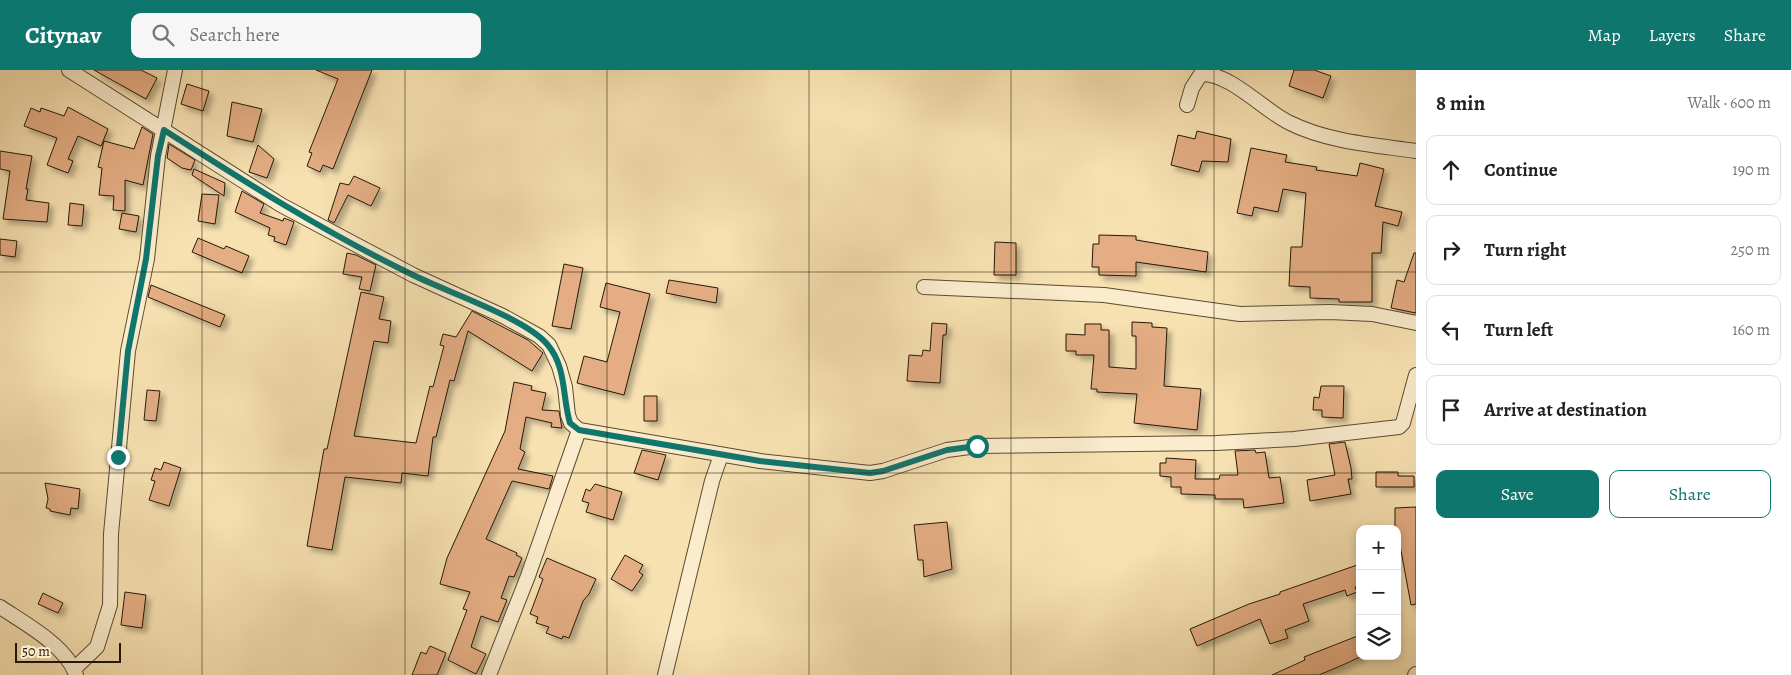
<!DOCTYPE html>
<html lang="en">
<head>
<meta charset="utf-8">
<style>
	body { margin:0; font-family:Alegreya,serif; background:#f6f6f6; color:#222 }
	.controls { position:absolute; right:15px; bottom:15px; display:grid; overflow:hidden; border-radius:10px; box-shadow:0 2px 8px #0003 }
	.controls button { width:45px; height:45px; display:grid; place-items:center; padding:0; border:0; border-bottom:1px solid #e0e0e0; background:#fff; color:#222; font:25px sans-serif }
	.scale { position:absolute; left:15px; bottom:12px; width:106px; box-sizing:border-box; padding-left:5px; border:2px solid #261909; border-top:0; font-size:14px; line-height:18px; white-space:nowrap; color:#261909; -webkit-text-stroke:4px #faeccc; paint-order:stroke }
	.stop { position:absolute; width:15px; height:15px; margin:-11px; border:4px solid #0f766e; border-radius:50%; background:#fff }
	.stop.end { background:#0f766e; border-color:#fff; box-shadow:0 1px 5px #0008 }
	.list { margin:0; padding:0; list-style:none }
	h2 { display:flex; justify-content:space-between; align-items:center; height:65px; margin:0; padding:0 20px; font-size:21px }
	h2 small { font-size:16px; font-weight:400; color:#767676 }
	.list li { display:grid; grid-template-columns:32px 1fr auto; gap:15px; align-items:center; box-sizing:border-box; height:70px; margin:0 10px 10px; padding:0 10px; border:1px solid #e0e0e0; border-radius:10px }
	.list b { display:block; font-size:19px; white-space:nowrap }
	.list em { font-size:16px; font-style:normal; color:#767676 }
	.actions { display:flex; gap:10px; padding:15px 20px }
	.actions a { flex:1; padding:11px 0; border:1px solid #0f766e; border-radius:10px; text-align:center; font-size:18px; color:#0f766e }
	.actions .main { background:#0f766e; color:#fff }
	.icon { flex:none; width:28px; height:28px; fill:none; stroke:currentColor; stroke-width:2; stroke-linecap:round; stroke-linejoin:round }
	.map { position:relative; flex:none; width:1416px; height:605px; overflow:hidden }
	header { display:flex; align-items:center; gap:30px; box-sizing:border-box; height:70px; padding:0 25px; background:#0f766e; color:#fff }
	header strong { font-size:24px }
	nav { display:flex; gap:28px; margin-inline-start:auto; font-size:18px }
	.search { width:350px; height:45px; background:#f6f6f6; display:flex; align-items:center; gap:12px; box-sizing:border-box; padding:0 18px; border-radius:10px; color:#767676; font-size:19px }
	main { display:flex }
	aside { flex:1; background:#fff }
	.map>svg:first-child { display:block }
	.building { fill:#e4ad83; stroke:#261909; filter:url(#shadow) }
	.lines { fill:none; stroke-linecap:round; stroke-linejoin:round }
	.minor-casing { stroke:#5a4b33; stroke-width:16 }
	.minor { stroke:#faeccc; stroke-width:14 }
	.route { stroke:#0f766e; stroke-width:6 }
	.grid { fill:none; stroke:#261909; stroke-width:1; stroke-opacity:0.55 }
</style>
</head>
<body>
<header>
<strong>Citynav</strong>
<div class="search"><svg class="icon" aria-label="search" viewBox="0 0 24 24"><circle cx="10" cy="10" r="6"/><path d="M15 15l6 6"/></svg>Search here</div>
<nav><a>Map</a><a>Layers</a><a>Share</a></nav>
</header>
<main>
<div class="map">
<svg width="1416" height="605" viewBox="0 0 1416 605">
	<defs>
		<filter id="shadow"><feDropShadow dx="4.5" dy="4.5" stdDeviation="2.5" flood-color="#0004"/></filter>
	</defs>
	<rect width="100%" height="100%" fill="#f7e1b1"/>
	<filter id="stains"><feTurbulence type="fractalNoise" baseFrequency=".004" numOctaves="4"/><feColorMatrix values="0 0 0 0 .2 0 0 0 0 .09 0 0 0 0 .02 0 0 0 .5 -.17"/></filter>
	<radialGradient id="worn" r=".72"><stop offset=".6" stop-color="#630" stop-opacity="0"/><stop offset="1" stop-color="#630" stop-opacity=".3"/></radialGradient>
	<path class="building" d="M 94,0 L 141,0 L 157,8 L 146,29 Z
		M 316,0 L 372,0 L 333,99 L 323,95 L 320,102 L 307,96 L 312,83 L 309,82 L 338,9 Z
		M 1294,0 L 1314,0 L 1331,6 L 1323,28 L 1289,16 Z
		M 187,14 L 209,21 L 203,41 L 181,34 Z
		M 232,32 L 262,39 L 253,72 L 227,66 Z
		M 68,37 L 108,59 L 101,76 L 78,66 L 68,89 L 73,91 L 68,103 L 47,95 L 57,68 L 24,56 L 31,38 L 40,42 L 41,38 L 64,46 Z
		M 142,57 L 153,64 L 143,115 L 125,110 L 125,141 L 113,140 L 114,126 L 99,125 L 102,98 L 98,97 L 104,71 L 134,79 Z
		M 1197,61 L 1231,69 L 1228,92 L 1202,91 L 1199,102 L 1171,95 L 1178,65 L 1195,69 Z
		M 169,74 L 195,90 L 191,100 L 182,98 L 167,88 Z
		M 258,75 L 274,89 L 267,108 L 249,102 Z
		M 1251,78 L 1287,85 L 1285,92 L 1317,97 L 1316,100 L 1357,106 L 1360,93 L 1384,99 L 1375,136 L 1402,142 L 1398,156 L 1383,152 L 1381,183 L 1372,183 L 1372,232 L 1339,232 L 1339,229 L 1310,228 L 1310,217 L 1289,216 L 1291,177 L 1302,177 L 1306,123 L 1283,119 L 1278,142 L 1254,137 L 1252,146 L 1237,143 Z
		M 0,81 L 32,86 L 26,119 L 28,119 L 26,130 L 49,133 L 47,152 L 3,149 L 10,101 L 0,99 Z
		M 194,99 L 225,113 L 224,126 L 192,105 Z
		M 354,106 L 380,118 L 371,136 L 348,125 L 334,153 L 328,150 L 340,113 L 349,115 Z
		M 242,121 L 264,134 L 260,143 L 283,151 L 284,148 L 294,152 L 286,175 L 274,171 L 275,167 L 268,165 L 270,158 L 235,142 Z
		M 202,124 L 219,125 L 215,154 L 198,151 Z
		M 70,133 L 84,135 L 82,156 L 68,155 Z
		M 122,143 L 139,146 L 136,162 L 119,159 Z
		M 1099,165 L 1136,166 L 1136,170 L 1208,182 L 1206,202 L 1136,192 L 1136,206 L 1099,205 L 1099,197 L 1092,197 L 1093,174 L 1099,174 Z
		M 198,168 L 224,179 L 226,176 L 249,186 L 242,203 L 192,182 Z
		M 0,169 L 17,171 L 15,187 L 0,185 Z
		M 995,172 L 1016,173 L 1016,205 L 994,205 Z
		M 347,183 L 356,185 L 376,195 L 370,221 L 359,219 L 362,207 L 343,204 Z
		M 1414,183 L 1416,183 L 1416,243 L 1391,238 L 1397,210 L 1404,212 Z
		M 564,194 L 583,198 L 571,259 L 552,256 Z
		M 669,210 L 718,218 L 716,233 L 666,223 Z
		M 606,213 L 650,224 L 624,325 L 577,313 L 584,286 L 607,292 L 620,242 L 600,237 Z
		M 151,215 L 225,245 L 220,257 L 148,227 Z
		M 361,222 L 384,227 L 379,249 L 391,251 L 388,273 L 374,271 L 354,366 L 416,373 L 430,316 L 433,317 L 444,276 L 440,275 L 443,264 L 456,267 L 472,241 L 528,270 L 543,283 L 532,301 L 468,261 L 454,311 L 450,310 L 436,367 L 433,367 L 428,406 L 402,403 L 401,413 L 345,407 L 332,480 L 307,476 L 324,379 L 327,379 Z
		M 1132,252 L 1152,253 L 1152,257 L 1167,258 L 1164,316 L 1201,319 L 1197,360 L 1134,353 L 1137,324 L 1097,322 L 1097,319 L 1091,319 L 1094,285 L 1076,285 L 1076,281 L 1066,281 L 1066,264 L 1085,265 L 1085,254 L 1101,254 L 1101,260 L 1109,260 L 1109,297 L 1136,299 L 1136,266 L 1132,266 Z
		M 932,253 L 947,254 L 946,265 L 943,265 L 940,313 L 907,311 L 909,285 L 922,286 L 923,280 L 930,281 Z
		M 514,312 L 532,316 L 531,320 L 546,323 L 542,340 L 559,341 L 562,358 L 551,357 L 552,353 L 526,347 L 520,379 L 525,382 L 518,399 L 553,406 L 549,419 L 512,411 L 486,469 L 517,483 L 516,485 L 522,488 L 514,507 L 509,506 L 501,528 L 507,530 L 498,552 L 481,546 L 471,577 L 486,584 L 476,604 L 448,590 L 467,540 L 463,539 L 470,522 L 440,514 L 447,488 L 505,361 Z
		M 1321,316 L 1344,316 L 1343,348 L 1322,347 L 1322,340 L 1313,340 L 1314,327 L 1319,328 Z
		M 147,320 L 160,321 L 156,351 L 144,350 Z
		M 644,326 L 657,326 L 657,351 L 644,351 Z
		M 1345,372 L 1351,398 L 1352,409 L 1348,409 L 1351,424 L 1310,431 L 1307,410 L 1335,405 L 1329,374 Z
		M 642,380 L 666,385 L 658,410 L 634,403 Z
		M 1255,380 L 1256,383 L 1265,382 L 1269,408 L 1280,407 L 1284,433 L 1244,438 L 1243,429 L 1215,429 L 1215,425 L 1181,424 L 1181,417 L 1171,417 L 1171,407 L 1160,406 L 1160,393 L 1166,393 L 1166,388 L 1196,390 L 1195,409 L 1219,409 L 1220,405 L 1238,405 L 1235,381 Z
		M 164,392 L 181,398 L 169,436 L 149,430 L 155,411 L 151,410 L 155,398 L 161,400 Z
		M 1376,402 L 1398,402 L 1398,406 L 1414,406 L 1414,417 L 1376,417 Z
		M 45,413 L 80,419 L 78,439 L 71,438 L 70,445 L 50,441 L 50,439 L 46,438 L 48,429 Z
		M 595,414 L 622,422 L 613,450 L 586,442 L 589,433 L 582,431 L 586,419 L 590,421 Z
		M 1416,437 L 1416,534 L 1411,535 L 1397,459 L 1395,459 L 1395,438 Z
		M 947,452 L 952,499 L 924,507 L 923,490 L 918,490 L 914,455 Z
		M 625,485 L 643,495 L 639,502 L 643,505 L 632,521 L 611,509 Z
		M 547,488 L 596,509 L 589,524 L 583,531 L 569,568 L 563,566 L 562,569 L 546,563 L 549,557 L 536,553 L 538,547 L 530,544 L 543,509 L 539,507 Z
		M 1360,494 L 1360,515 L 1355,517 L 1357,522 L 1347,526 L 1345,520 L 1303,534 L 1309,551 L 1285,560 L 1288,568 L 1270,574 L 1260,549 L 1197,576 L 1190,559 L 1249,534 L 1280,524 L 1280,522 Z
		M 125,522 L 146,525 L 142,558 L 121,555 Z
		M 43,523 L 63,533 L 58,543 L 38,534 Z
		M 1360,565 L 1360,587 L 1345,594 L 1319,605 L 1272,605 L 1305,590 L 1304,587 Z
		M 430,576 L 446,583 L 437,605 L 412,605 L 421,582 L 426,584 Z"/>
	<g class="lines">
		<g class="minor-casing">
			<path id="minor" d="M 69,0 L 281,135 L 413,205 L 503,246 L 539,266 L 549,275 L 559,296 L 565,317 L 568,345 L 571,353 L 579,360 L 760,391 L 870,403 L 883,401 L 947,380 L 977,376 L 1216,373 L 1294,369 L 1399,357 L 1403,353 L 1416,305
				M 1187,35 L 1192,18 L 1201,4 C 1231,3 1264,41 1290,53 C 1328,72 1375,75 1416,81
				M 924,217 L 1104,225 L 1240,244 L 1330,242 L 1372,244 L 1416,253
				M 0,537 C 24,553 67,576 76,605
				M 74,599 L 97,577 L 110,535 L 111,464 L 128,281 L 147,189 L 158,86 L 175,0
				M 489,605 L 528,506 L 579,360
				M 665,605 L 712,411 L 721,385
				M 1415,605 L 1416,604"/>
		</g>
		<use href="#minor" class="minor"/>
	</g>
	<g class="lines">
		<path class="route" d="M 118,387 L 128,281 L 146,189 L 158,86 L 164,60 C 245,112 326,163 413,205 C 447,222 525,248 547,274 C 567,297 562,327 570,353 L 579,360 L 760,391 L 870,403 L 883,401 L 947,380 L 977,376"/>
	</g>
	<path class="grid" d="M 202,0 L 202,605M 405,0 L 405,605M 607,0 L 607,605M 809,0 L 809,605M 1011,0 L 1011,605M 1214,0 L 1214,605M 0,202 L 1416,202M 0,403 L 1416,403"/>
	<rect width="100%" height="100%" filter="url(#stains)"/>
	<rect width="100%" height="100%" fill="url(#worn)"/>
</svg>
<div class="controls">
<button>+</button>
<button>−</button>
<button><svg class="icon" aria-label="layers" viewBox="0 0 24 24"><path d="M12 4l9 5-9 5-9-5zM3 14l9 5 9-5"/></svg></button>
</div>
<div class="scale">50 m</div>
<div class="stop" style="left:977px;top:376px"></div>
<div class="stop end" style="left:118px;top:387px"></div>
</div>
<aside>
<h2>8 min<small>Walk · 600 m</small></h2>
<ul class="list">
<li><svg class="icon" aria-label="ahead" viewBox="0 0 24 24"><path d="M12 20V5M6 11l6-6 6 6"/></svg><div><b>Continue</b></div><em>190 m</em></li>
<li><svg class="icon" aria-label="right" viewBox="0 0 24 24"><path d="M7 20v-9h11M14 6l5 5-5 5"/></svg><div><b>Turn right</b></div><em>250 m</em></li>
<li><svg class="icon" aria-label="left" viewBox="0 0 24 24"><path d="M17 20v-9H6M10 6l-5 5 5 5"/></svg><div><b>Turn left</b></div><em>160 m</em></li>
<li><svg class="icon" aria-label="arrive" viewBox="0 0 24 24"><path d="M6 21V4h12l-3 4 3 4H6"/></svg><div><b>Arrive at destination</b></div></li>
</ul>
<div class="actions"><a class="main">Save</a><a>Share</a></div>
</aside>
</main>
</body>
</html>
